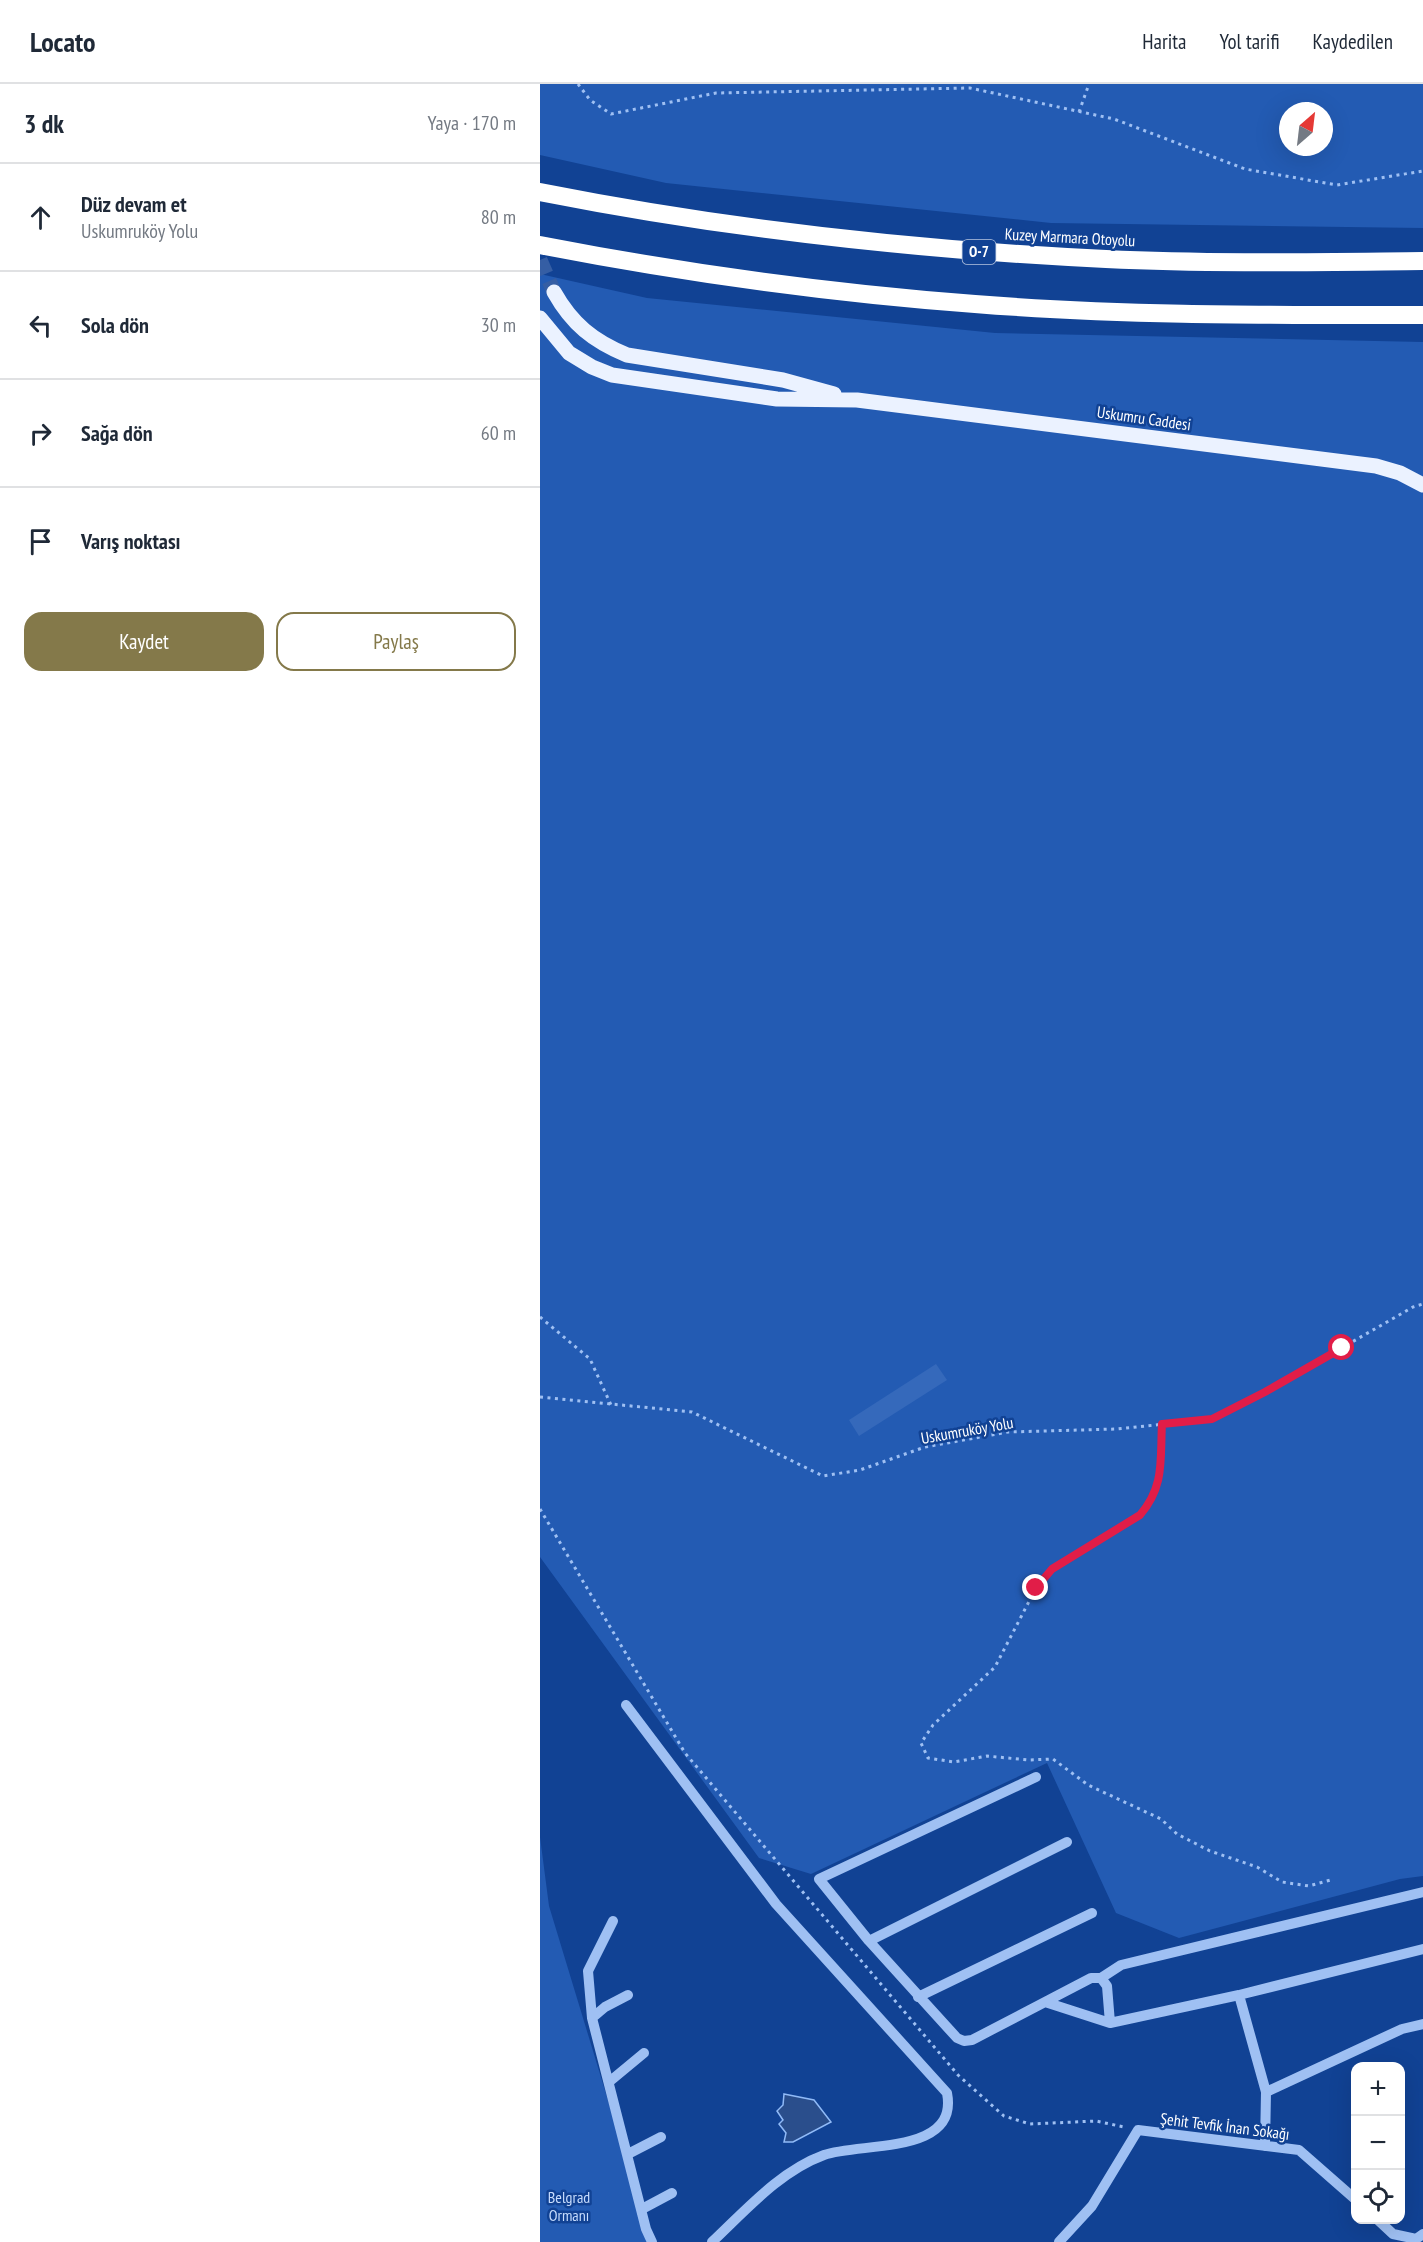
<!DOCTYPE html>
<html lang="tr">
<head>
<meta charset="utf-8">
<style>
	body { margin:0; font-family:"PT Sans Narrow",sans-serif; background:#f2f2f3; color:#1f2937 }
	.controls { position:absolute; right:18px; bottom:18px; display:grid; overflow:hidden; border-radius:12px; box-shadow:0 6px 24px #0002 }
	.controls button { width:54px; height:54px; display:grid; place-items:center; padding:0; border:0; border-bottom:2px solid #e0e1e3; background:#fff; color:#1f2937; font:30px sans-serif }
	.compass { position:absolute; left:739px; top:18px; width:54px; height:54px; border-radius:50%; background:#fff; box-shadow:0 6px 24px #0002; rotate:28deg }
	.stop { position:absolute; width:18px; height:18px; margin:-14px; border:4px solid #e11d48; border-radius:50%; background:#fff }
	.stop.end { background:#e11d48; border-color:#fff; box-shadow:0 2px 6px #0008 }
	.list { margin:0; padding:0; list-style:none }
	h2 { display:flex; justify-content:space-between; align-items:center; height:78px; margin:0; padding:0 24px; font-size:26px }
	h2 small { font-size:20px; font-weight:400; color:#747a83 }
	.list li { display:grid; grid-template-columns:39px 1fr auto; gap:18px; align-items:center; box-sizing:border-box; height:108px; padding:0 24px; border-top:2px solid #e0e1e3 }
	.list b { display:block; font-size:22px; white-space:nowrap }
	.list p { margin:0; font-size:20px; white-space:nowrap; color:#747a83 }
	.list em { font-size:20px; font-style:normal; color:#747a83 }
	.actions { display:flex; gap:12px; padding:18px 24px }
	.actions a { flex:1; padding:14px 0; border:2px solid #84794a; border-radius:18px; text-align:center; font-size:21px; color:#84794a }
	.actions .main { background:#84794a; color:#fff }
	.icon { flex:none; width:33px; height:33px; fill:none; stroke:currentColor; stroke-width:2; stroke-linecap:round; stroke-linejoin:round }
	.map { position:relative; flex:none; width:883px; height:2158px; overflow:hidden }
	header { display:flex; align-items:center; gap:36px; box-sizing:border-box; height:84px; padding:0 30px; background:#fff; border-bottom:2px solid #e0e1e3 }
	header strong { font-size:28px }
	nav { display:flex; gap:33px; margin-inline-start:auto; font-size:21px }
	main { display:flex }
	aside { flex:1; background:#fff }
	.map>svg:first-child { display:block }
	.green { fill:#235bb3; fill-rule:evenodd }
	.water { fill:#2a4e8c; stroke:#90baf7; stroke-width:1.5 }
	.building { fill:#3569bb }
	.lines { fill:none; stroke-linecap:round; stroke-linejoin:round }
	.major-tunnel { stroke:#355ea4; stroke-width:15; stroke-dasharray:15 8; stroke-linecap:butt }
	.path { stroke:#9fc0f3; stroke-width:3; stroke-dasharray:3 4.5; stroke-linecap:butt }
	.minor { stroke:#9fc0f3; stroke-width:10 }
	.major { stroke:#ebf2ff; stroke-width:15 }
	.highway { stroke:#fff; stroke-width:18 }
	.route { stroke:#e11d48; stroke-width:8 }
	.labels { text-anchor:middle; stroke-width:5; stroke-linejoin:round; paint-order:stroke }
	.shield { fill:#114294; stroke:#b8c6df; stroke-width:1.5 }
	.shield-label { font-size:15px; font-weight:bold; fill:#fff }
	.street-label { font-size:16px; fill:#fff; stroke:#114294 }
	.park-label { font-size:16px; fill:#c7dcfd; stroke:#114294 }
</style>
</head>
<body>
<header>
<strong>Locato</strong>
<nav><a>Harita</a><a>Yol tarifi</a><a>Kaydedilen</a></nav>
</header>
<main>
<aside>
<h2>3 dk<small>Yaya · 170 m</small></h2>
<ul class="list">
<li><svg class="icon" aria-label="ahead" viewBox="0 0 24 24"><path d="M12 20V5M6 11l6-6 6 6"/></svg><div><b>Düz devam et</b><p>Uskumruköy Yolu</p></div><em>80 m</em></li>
<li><svg class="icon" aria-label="left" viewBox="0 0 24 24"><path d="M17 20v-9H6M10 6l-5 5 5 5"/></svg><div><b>Sola dön</b></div><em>30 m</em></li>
<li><svg class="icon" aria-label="right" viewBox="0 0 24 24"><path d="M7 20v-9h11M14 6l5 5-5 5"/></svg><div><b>Sağa dön</b></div><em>60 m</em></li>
<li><svg class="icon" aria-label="arrive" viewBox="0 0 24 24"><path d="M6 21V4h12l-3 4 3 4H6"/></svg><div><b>Varış noktası</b></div></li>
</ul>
<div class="actions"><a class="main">Kaydet</a><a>Paylaş</a></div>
</aside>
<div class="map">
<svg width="883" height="2158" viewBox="0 0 883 2158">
	<rect width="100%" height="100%" fill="#114294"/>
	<path class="green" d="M 0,0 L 883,0 L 883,144 L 511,139 L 126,99 L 0,71 ZM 748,27 L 784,27 L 784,63 L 748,63 Z
		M 0,190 L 107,214 L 455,249 L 883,258 L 883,1792 L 860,1795 L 639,1854 L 576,1829 L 507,1679 L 271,1790 L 219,1774 L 0,1473 Z
		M 0,1753 L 9,1822 L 111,2158 L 0,2158 Z"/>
	<path class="water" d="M 244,2010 L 274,2016 L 291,2038 L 253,2058 L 244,2058 L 246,2049 L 239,2040 L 243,2036 L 237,2027 L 243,2021 Z"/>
	<path class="building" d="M 396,1280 L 407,1296 L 319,1352 L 309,1336 Z"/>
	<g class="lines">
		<path class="major-tunnel" d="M 0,176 L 14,208"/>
		<path class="path" d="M 38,0 L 50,16 L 71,30 L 176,9 L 430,4 L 574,35 L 705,85 L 797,101 L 883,87
			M 539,28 L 549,0
			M 0,1233 L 50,1275 L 71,1321
			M 0,1313 L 152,1328 L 283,1392 L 320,1386 L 385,1363 L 468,1348 L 577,1345 L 672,1335 L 725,1308 L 873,1223 L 883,1220
			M 622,1340 C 620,1376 625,1402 600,1431 L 512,1485 L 496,1504 L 455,1583 L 393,1641 L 381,1659 L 388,1674 L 414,1678 L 447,1672 L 488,1676 L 513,1675 L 548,1701 L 621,1735 L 637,1750 L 670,1767 L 717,1783 L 742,1798 L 769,1802 L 794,1795
			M 0,1425 L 145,1669 L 418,1991 L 464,2032 L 490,2040 L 556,2037 L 584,2043"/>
		<path class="minor" d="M 86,1621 L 236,1820 L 407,2009 C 419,2071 322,2058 284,2071 C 240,2087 206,2126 172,2158
			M 496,1693 L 279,1795 L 329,1857 L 417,1954 L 424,1957 L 432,1956 L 551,1894 L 561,1894 L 567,1902 L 570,1939
			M 73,1837 L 48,1887 L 52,1934 L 106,2145 L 112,2158
			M 329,1857 L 527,1758
			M 561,1894 L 581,1881 L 883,1808
			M 699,1911 L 726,2008
			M 378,1913 L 552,1829
			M 505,1918 L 570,1939 L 699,1911 L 883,1865
			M 52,1934 L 65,1923 L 88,1911
			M 69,1998 L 104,1969
			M 725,2062 L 726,2008 L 862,1945 L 883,1940
			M 88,2070 L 121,2053
			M 102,2125 L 132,2109
			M 838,2136 L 853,2150 L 876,2155 L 883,2150
			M 519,2158 L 552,2122 L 598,2046 L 759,2066 L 816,2116"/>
		<path class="major" d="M 14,208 C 32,240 53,257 87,271 L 243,296 L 294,310
			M 0,234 L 29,269 L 52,283 L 72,291 L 237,315 L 317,316 L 836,382 L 860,389 L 883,401"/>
		<path class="highway" d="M 0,108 C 187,145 375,166 566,175 C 672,180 777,178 883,177
			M 0,161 C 144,189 289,209 435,220 C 584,232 734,231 883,231"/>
	</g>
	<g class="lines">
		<path class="route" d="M 496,1504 L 512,1485 L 600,1431 C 625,1402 620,1376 622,1340 L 672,1335 L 725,1308 L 802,1264"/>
	</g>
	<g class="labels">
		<rect class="shield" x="422.5" y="156" width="33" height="24" rx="4.5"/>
		<g class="shield-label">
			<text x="439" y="173">O-7</text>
		</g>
		<g class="street-label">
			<text transform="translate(530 153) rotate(3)" y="6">Kuzey Marmara Otoyolu</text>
			<text transform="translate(604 334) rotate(8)" y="6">Uskumru Caddesi</text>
			<text transform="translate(427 1346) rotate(-10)" y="6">Uskumruköy Yolu</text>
			<text transform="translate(685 2042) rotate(7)" y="6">Şehit Tevfik İnan Sokağı</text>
		</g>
		<g class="park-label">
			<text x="29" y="2119">Belgrad<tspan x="29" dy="18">Ormanı</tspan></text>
		</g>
	</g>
</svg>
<div class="controls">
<button>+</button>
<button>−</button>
<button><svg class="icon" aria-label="locate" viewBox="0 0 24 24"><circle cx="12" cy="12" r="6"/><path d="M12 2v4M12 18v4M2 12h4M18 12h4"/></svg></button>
</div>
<svg class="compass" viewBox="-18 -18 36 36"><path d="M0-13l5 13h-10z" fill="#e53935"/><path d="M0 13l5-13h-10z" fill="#747a83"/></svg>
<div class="stop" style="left:802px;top:1264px"></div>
<div class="stop end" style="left:496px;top:1504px"></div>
</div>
</main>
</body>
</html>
